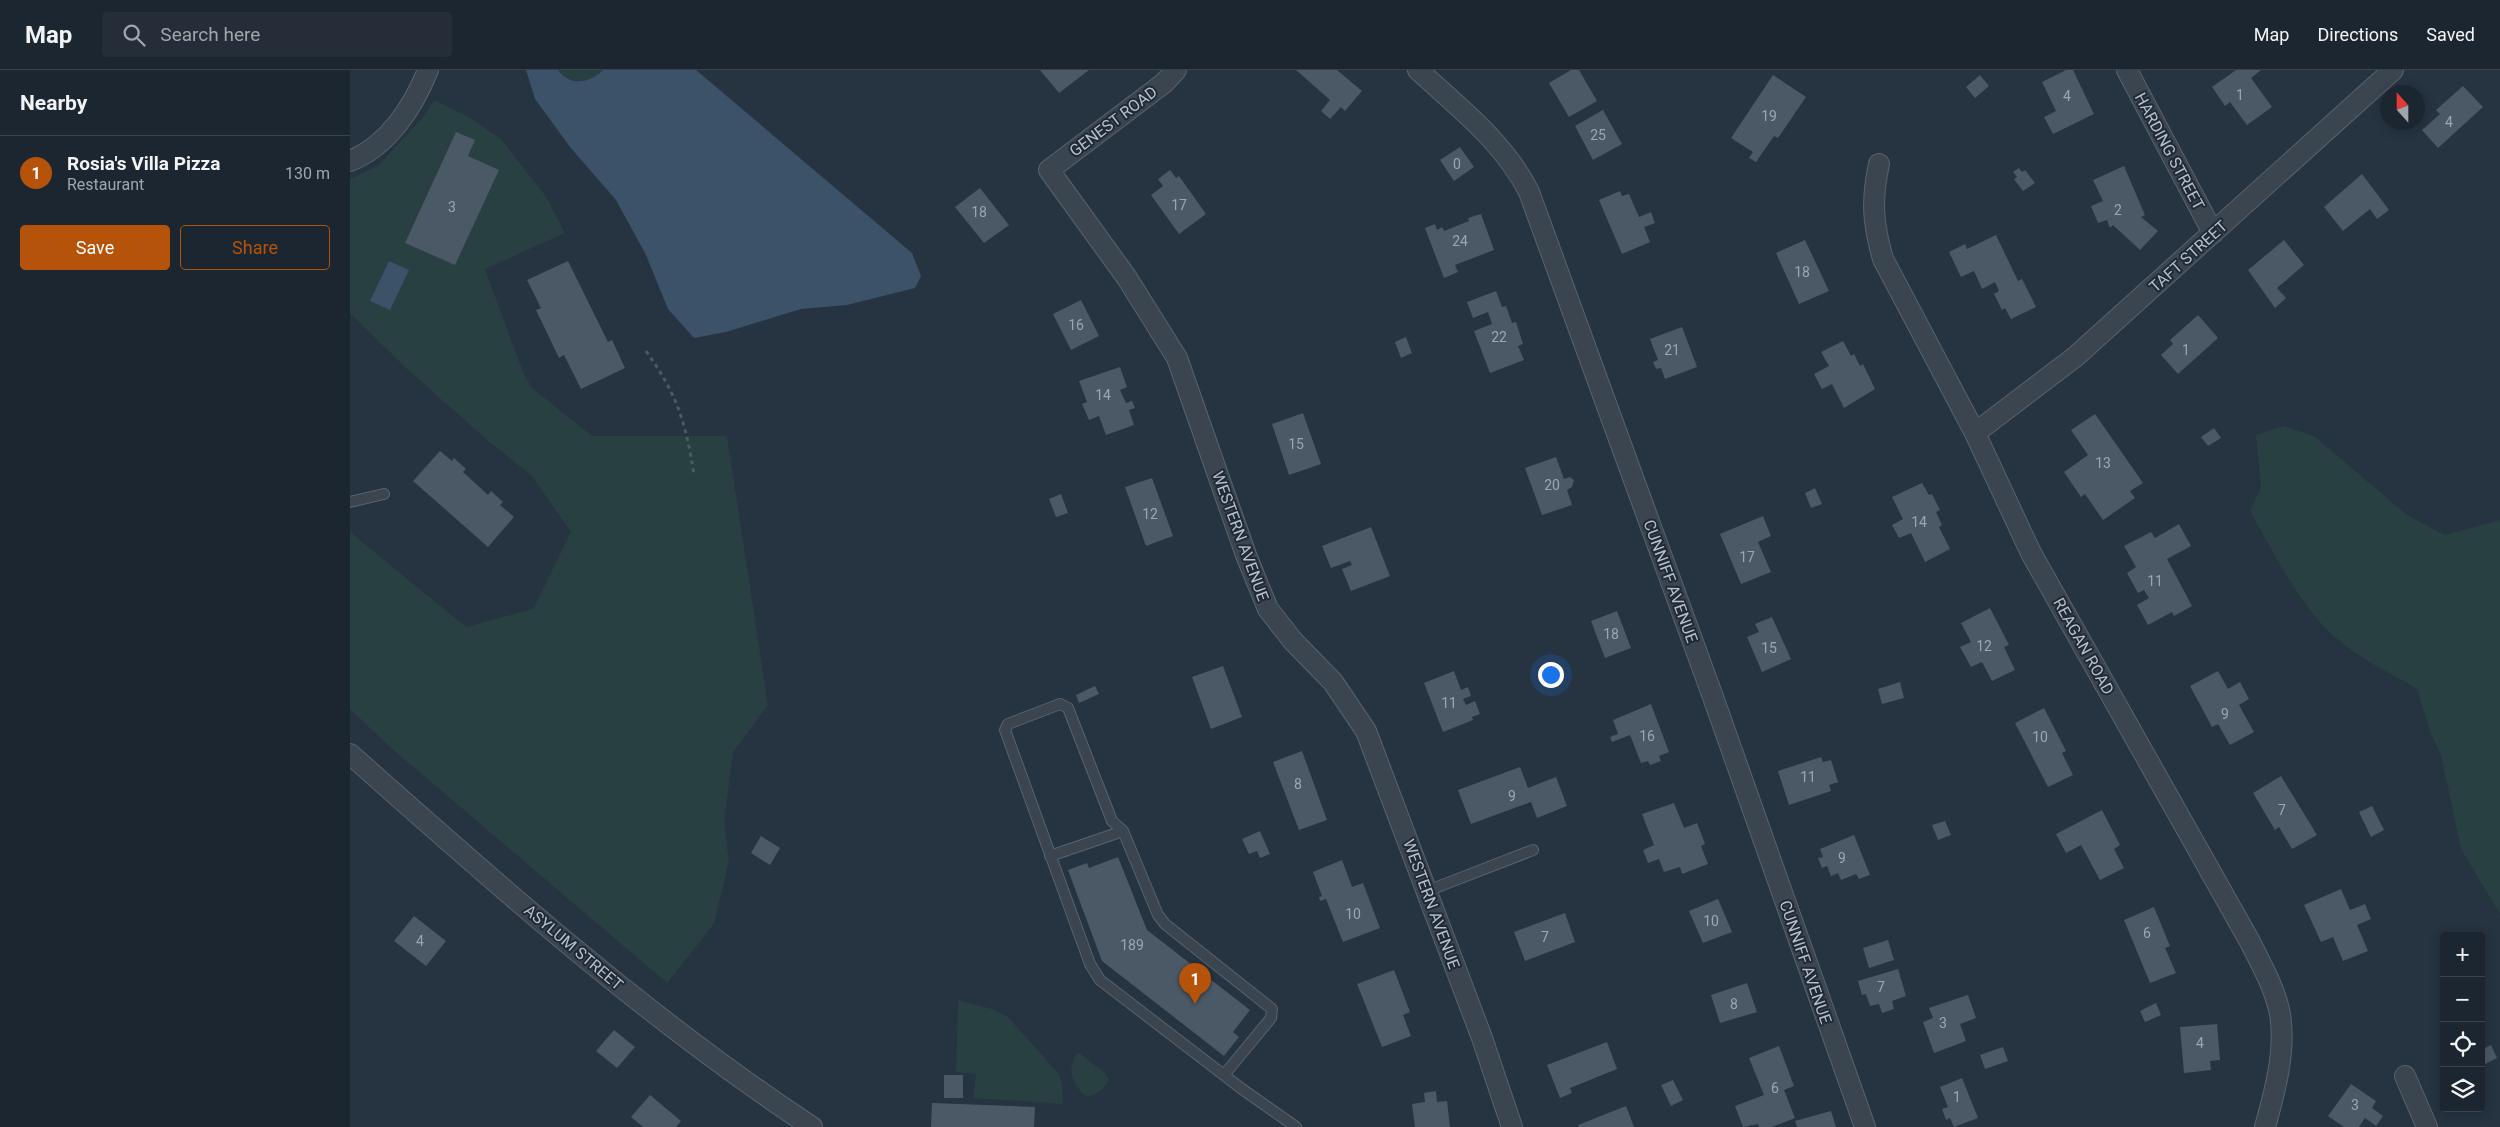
<!DOCTYPE html>
<html lang="en">
<head>
<meta charset="utf-8">
<style>
	body { margin:0; font-family:Roboto,sans-serif; background:#252e38; color:#f1f3f6 }
	.controls { position:absolute; right:15px; bottom:15px; display:grid; overflow:hidden; border-radius:5px; box-shadow:0 2px 12px #0003 }
	.controls button { width:45px; height:45px; display:grid; place-items:center; padding:0; border:0; border-bottom:1px solid #3a434c; background:#1c2630; color:#f1f3f6; font:25px sans-serif }
	.compass { position:absolute; left:2030px; top:15px; width:45px; height:45px; border-radius:50%; background:#1c2630; box-shadow:0 2px 12px #0003; rotate:339deg }
	.you { position:absolute; left:1200px; top:604px; width:18px; height:18px; margin:-12px; border:4px solid #fff; border-radius:50%; background:#1a73e8; box-shadow:0 0 0 8px #1a73e833 }
	.badge { display:grid; place-items:center; width:32px; height:32px; border-radius:50%; background:#b45309; color:#fff; font-size:16px; font-weight:700 }
	.pin { position:absolute; translate:-50% -41px; filter:drop-shadow(0 1px 2px #0008) }
	.pin::after { content:''; position:absolute; top:26px; width:18px; height:15px; background:inherit; clip-path:polygon(0 0,100% 0,50% 100%) }
	.list { margin:0; padding:0; list-style:none }
	h2 { display:flex; justify-content:space-between; align-items:center; height:65px; margin:0; padding:0 20px; font-size:21px }
	h2 small { font-size:16px; font-weight:400; color:#a0a5ab }
	.list li { display:grid; grid-template-columns:32px 1fr auto; gap:15px; align-items:center; box-sizing:border-box; height:75px; padding:0 20px; border-top:1px solid #3a434c }
	.list b { display:block; font-size:19px; white-space:nowrap }
	.list p { margin:0; font-size:16px; white-space:nowrap; color:#a0a5ab }
	.list em { font-size:16px; font-style:normal; color:#a0a5ab }
	.actions { display:flex; gap:10px; padding:15px 20px }
	.actions a { flex:1; padding:11px 0; border:1px solid #b45309; border-radius:5px; text-align:center; font-size:18px; color:#b45309 }
	.actions .main { background:#b45309; color:#fff }
	.icon { flex:none; width:28px; height:28px; fill:none; stroke:currentColor; stroke-width:2; stroke-linecap:round; stroke-linejoin:round }
	.map { position:relative; flex:none; width:2150px; height:1057px; overflow:hidden }
	header { display:flex; align-items:center; gap:30px; box-sizing:border-box; height:70px; padding:0 25px; background:#1c2630; border-bottom:1px solid #3a434c }
	header strong { font-size:24px }
	nav { display:flex; gap:28px; margin-inline-start:auto; font-size:18px }
	.search { width:350px; height:45px; background:#252e38; display:flex; align-items:center; gap:12px; box-sizing:border-box; padding:0 18px; border-radius:5px; color:#a0a5ab; font-size:19px }
	main { display:flex }
	aside { flex:1; background:#1c2630 }
	.map>svg:first-child { display:block }
	.green { fill:#284041 }
	.water { fill:#3c5269 }
	.building { fill:#4b5966 }
	.lines { fill:none; stroke-linecap:round; stroke-linejoin:round }
	.lane-casing { stroke:#58636e; stroke-width:12 }
	.street-casing { stroke:#58636e; stroke-width:22 }
	.path { stroke:#475d5e; stroke-width:3; stroke-dasharray:4 4; stroke-linecap:butt }
	.lane { stroke:#3b4550; stroke-width:10 }
	.street { stroke:#3b4550; stroke-width:20 }
	.labels { text-anchor:middle; stroke-width:4; stroke-linejoin:round; paint-order:stroke }
	.number-label { font-size:14px; fill:#9ca6b2 }
	.street-label { font-size:16px; fill:#b7c0cb; stroke:#1f2a36 }
</style>
</head>
<body>
<header>
<strong>Map</strong>
<div class="search"><svg class="icon" aria-label="search" viewBox="0 0 24 24"><circle cx="10" cy="10" r="6"/><path d="M15 15l6 6"/></svg>Search here</div>
<nav><a>Map</a><a>Directions</a><a>Saved</a></nav>
</header>
<main>
<aside>
<h2>Nearby<small></small></h2>
<ul class="list">
<li><span class="badge">1</span><div><b>Rosia's Villa Pizza</b><p>Restaurant</p></div><em>130 m</em></li>
</ul>
<div class="actions"><a class="main">Save</a><a>Share</a></div>
</aside>
<div class="map">
<svg width="2150" height="1057" viewBox="0 0 2150 1057">
	<rect width="100%" height="100%" fill="#263340"/>
	<path class="green" d="M 208,0 L 253,0 C 240,13 220,17 208,0 Z
		M 84,30 L 119,47 L 151,69 L 195,125 L 215,163 L 135,199 L 173,302 L 182,318 L 242,366 L 377,366 L 418,635 L 383,682 L 374,753 L 379,791 L 364,854 L 317,913 L 41,678 L 0,639 L 0,462 L 116,557 L 183,539 L 221,462 L 181,405 L 137,370 L 57,299 L 0,243 L 0,109 L 29,95 L 75,45 Z
		M 1933,356 L 1964,366 L 2057,445 L 2095,465 L 2150,450 L 2150,844 L 2111,779 L 2091,685 L 2081,664 L 2067,619 C 2040,603 2010,589 1986,568 C 1949,536 1924,483 1900,441 L 1911,417 L 1906,365 Z
		M 608,930 L 642,939 L 658,947 L 709,1004 L 712,1014 L 713,1034 L 623,1028 L 626,1004 L 606,1002 Z
		M 728,982 L 755,1003 L 759,1010 C 755,1019 745,1026 736,1026 C 721,1014 716,997 728,982 Z"/>
	<path class="water" d="M 176,0 L 208,0 C 220,17 240,13 253,0 L 346,0 L 562,183 L 571,206 L 565,218 L 497,235 L 451,239 L 376,262 L 344,268 L 318,239 L 296,185 L 266,130 L 220,77 L 185,29 Z
		M 39,191 L 59,200 L 40,240 L 20,231 Z"/>
	<path class="building" d="M 690,0 L 739,0 L 709,23 Z
		M 946,0 L 987,0 L 1012,21 L 995,41 L 991,37 L 980,49 L 971,41 L 980,30 Z
		M 1221,0 L 1229,0 L 1247,31 L 1219,47 L 1199,13 Z
		M 1716,0 L 1723,0 L 1744,44 L 1703,64 L 1694,47 L 1706,41 L 1692,12 Z
		M 1886,0 L 1911,0 L 1901,8 L 1922,37 L 1897,55 L 1880,32 L 1875,36 L 1862,17 Z
		M 1423,5 L 1456,27 L 1428,68 L 1424,66 L 1406,92 L 1399,88 L 1403,82 L 1381,68 Z
		M 1630,5 L 1639,16 L 1625,28 L 1616,17 Z
		M 2113,16 L 2133,37 L 2088,78 L 2072,60 L 2090,44 L 2086,40 Z
		M 1253,40 L 1272,74 L 1243,90 L 1225,56 Z
		M 106,62 L 125,70 L 118,86 L 149,100 L 105,195 L 55,173 Z
		M 1110,77 L 1124,97 L 1104,111 L 1090,90 Z
		M 1774,96 L 1795,145 L 1791,147 L 1808,161 L 1790,180 L 1763,155 L 1760,158 L 1757,150 L 1748,153 L 1741,136 L 1753,131 L 1743,110 Z
		M 1669,98 L 1672,102 L 1675,100 L 1685,113 L 1673,121 L 1664,109 L 1667,107 L 1663,102 Z
		M 820,100 L 826,108 L 829,106 L 856,144 L 829,164 L 801,125 L 813,116 L 808,109 Z
		M 2012,104 L 2039,140 L 2027,149 L 2020,139 L 1993,161 L 1974,137 Z
		M 630,118 L 659,155 L 634,173 L 605,137 Z
		M 1270,121 L 1272,126 L 1279,124 L 1289,147 L 1301,142 L 1305,153 L 1294,157 L 1300,172 L 1272,184 L 1249,130 Z
		M 1131,144 L 1144,180 L 1105,195 L 1108,202 L 1094,208 L 1075,158 L 1085,154 L 1087,160 L 1092,157 L 1094,161 L 1119,151 L 1118,148 Z
		M 1646,165 L 1668,211 L 1672,209 L 1686,237 L 1661,249 L 1655,238 L 1652,240 L 1644,224 L 1649,221 L 1645,212 L 1632,219 L 1624,201 L 1611,207 L 1599,182 L 1615,174 L 1617,179 Z
		M 1455,170 L 1479,221 L 1449,234 L 1426,183 Z
		M 1934,170 L 1954,195 L 1927,218 L 1936,228 L 1925,238 L 1898,200 Z
		M 218,191 L 258,272 L 262,270 L 275,298 L 231,319 L 214,285 L 209,288 L 186,240 L 191,238 L 177,210 Z
		M 1146,221 L 1152,237 L 1156,236 L 1162,253 L 1166,252 L 1173,274 L 1168,276 L 1174,290 L 1140,303 L 1124,261 L 1142,254 L 1138,242 L 1123,248 L 1117,232 Z
		M 731,230 L 749,266 L 721,280 L 703,244 Z
		M 1848,245 L 1868,268 L 1828,304 L 1811,285 L 1823,274 L 1820,270 Z
		M 1332,257 L 1347,297 L 1315,309 L 1311,298 L 1306,299 L 1303,292 L 1308,290 L 1300,269 Z
		M 1056,267 L 1062,283 L 1051,288 L 1045,272 Z
		M 1493,271 L 1501,286 L 1504,284 L 1510,296 L 1513,294 L 1525,319 L 1494,338 L 1482,314 L 1472,319 L 1464,304 L 1479,296 L 1471,282 Z
		M 770,297 L 777,317 L 770,320 L 776,333 L 782,331 L 785,338 L 779,340 L 784,355 L 756,365 L 749,346 L 739,350 L 732,334 L 737,332 L 729,311 Z
		M 953,343 L 971,394 L 939,405 L 922,354 Z
		M 1745,344 L 1793,413 L 1780,421 L 1785,428 L 1753,450 L 1735,424 L 1731,427 L 1714,402 L 1738,385 L 1721,360 Z
		M 1864,358 L 1871,368 L 1858,376 L 1851,367 Z
		M 90,381 L 102,391 L 104,388 L 116,399 L 113,402 L 138,425 L 141,421 L 153,432 L 150,435 L 164,447 L 138,477 L 63,411 Z
		M 1206,387 L 1214,409 L 1220,407 L 1224,410 L 1222,417 L 1217,420 L 1222,435 L 1192,445 L 1175,398 Z
		M 802,408 L 823,466 L 796,476 L 775,417 Z
		M 1572,413 L 1579,425 L 1582,424 L 1590,440 L 1586,442 L 1592,455 L 1589,457 L 1600,479 L 1575,492 L 1561,463 L 1549,468 L 1542,455 L 1553,449 L 1542,427 Z
		M 1465,418 L 1472,434 L 1461,438 L 1455,423 Z
		M 711,424 L 718,443 L 706,447 L 699,429 Z
		M 1413,446 L 1421,466 L 1408,472 L 1421,502 L 1391,514 L 1370,464 Z
		M 1829,454 L 1841,476 L 1817,489 L 1842,536 L 1824,546 L 1822,542 L 1798,555 L 1787,535 L 1799,528 L 1794,520 L 1788,523 L 1777,503 L 1786,497 L 1774,476 L 1801,462 L 1805,468 Z
		M 1021,457 L 1040,506 L 1001,521 L 992,499 L 1002,495 L 1000,491 L 981,498 L 972,476 Z
		M 1640,538 L 1659,575 L 1654,577 L 1665,600 L 1642,611 L 1632,592 L 1621,597 L 1610,577 L 1621,572 L 1611,553 Z
		M 1267,541 L 1281,578 L 1255,588 L 1241,551 Z
		M 1422,547 L 1441,589 L 1412,602 L 1397,567 L 1409,562 L 1405,554 Z
		M 873,596 L 892,647 L 861,659 L 842,607 Z
		M 1104,601 L 1111,620 L 1118,617 L 1121,626 L 1113,629 L 1116,635 L 1125,631 L 1130,644 L 1122,647 L 1123,650 L 1093,662 L 1074,613 Z
		M 1868,601 L 1878,619 L 1890,612 L 1899,629 L 1889,635 L 1904,662 L 1880,675 L 1868,654 L 1862,657 L 1840,616 Z
		M 1550,612 L 1554,628 L 1532,634 L 1528,619 Z
		M 745,616 L 749,624 L 729,633 L 726,625 Z
		M 1301,634 L 1319,682 L 1309,686 L 1311,691 L 1300,695 L 1298,691 L 1291,693 L 1280,665 L 1262,672 L 1260,667 L 1268,664 L 1263,650 Z
		M 1694,638 L 1716,681 L 1712,683 L 1723,705 L 1698,717 L 1665,653 Z
		M 952,681 L 977,750 L 949,760 L 923,692 Z
		M 1471,687 L 1473,692 L 1481,690 L 1488,712 L 1479,715 L 1481,721 L 1439,735 L 1428,701 Z
		M 1170,697 L 1178,718 L 1206,707 L 1217,736 L 1187,748 L 1181,732 L 1121,754 L 1108,720 Z
		M 1931,706 L 1967,765 L 1942,779 L 1929,757 L 1925,760 L 1903,723 Z
		M 1324,733 L 1334,758 L 1347,753 L 1355,774 L 1351,776 L 1358,794 L 1332,804 L 1330,797 L 1314,802 L 1309,789 L 1298,793 L 1293,780 L 1304,775 L 1292,744 Z
		M 2022,736 L 2034,760 L 2021,767 L 2009,742 Z
		M 1752,740 L 1770,775 L 1764,779 L 1774,798 L 1750,810 L 1731,775 L 1716,783 L 1706,764 Z
		M 1595,751 L 1601,765 L 1588,770 L 1582,755 Z
		M 910,761 L 920,784 L 910,788 L 907,781 L 899,784 L 892,769 Z
		M 1504,765 L 1520,805 L 1509,809 L 1506,804 L 1491,810 L 1488,803 L 1481,806 L 1477,796 L 1472,798 L 1468,788 L 1473,787 L 1470,779 Z
		M 411,766 L 430,778 L 420,795 L 401,783 Z
		M 768,787 L 797,860 L 900,940 L 883,962 L 889,967 L 874,986 L 752,891 L 718,800 L 737,793 L 739,798 Z
		M 992,790 L 1002,817 L 1013,813 L 1030,858 L 993,872 L 976,829 L 970,831 L 969,827 L 972,826 L 963,802 Z
		M 1991,819 L 2000,840 L 2015,834 L 2021,849 L 2007,855 L 2018,881 L 1993,891 L 1983,867 L 1971,872 L 1954,835 Z
		M 1368,829 L 1382,862 L 1353,873 L 1339,841 Z
		M 1804,837 L 1820,876 L 1815,878 L 1826,903 L 1800,913 L 1774,850 Z
		M 1215,843 L 1225,872 L 1175,891 L 1164,862 Z
		M 64,846 L 96,871 L 76,896 L 44,871 Z
		M 1538,870 L 1544,890 L 1519,898 L 1513,878 Z
		M 1548,899 L 1556,926 L 1542,931 L 1544,939 L 1532,943 L 1529,934 L 1520,936 L 1516,924 L 1512,925 L 1508,911 Z
		M 1044,900 L 1060,942 L 1053,945 L 1061,966 L 1032,977 L 1007,914 Z
		M 1397,913 L 1407,942 L 1370,953 L 1361,925 Z
		M 1618,925 L 1626,948 L 1610,954 L 1616,971 L 1584,983 L 1573,952 L 1583,948 L 1579,938 Z
		M 1806,933 L 1811,945 L 1795,952 L 1790,941 Z
		M 1867,954 L 1870,990 L 1860,991 L 1861,1000 L 1834,1003 L 1830,957 Z
		M 264,960 L 285,977 L 267,998 L 246,981 Z
		M 1257,972 L 1267,999 L 1220,1018 L 1222,1023 L 1210,1028 L 1197,995 Z
		M 2141,975 L 2147,988 L 2131,996 L 2131,980 Z
		M 1429,976 L 1444,1016 L 1434,1020 L 1445,1048 L 1422,1057 L 1409,1057 L 1408,1054 L 1393,1057 L 1385,1036 L 1414,1025 L 1399,988 Z
		M 1653,977 L 1658,991 L 1635,999 L 1630,985 Z
		M 594,1005 L 613,1005 L 613,1028 L 594,1028 Z
		M 1612,1008 L 1628,1048 L 1604,1057 L 1600,1048 L 1596,1050 L 1592,1039 L 1598,1037 L 1590,1017 Z
		M 1323,1010 L 1333,1030 L 1321,1036 L 1311,1015 Z
		M 2001,1014 L 2026,1031 L 2022,1038 L 2033,1046 L 2026,1056 L 2015,1048 L 2009,1057 L 1994,1057 L 1978,1046 Z
		M 1086,1021 L 1087,1032 L 1097,1031 L 1100,1057 L 1065,1057 L 1062,1034 L 1075,1032 L 1074,1023 Z
		M 300,1025 L 331,1051 L 326,1057 L 293,1057 L 281,1047 Z
		M 582,1033 L 685,1037 L 684,1057 L 581,1057 Z
		M 1276,1036 L 1284,1057 L 1229,1057 L 1228,1055 Z
		M 1481,1041 L 1486,1057 L 1447,1057 L 1445,1051 Z"/>
	<g class="lines">
		<g class="lane-casing">
			<path id="lane" d="M 0,432 L 34,424
				M 700,786 L 773,761
				M 1077,821 L 1183,780
				M 874,1005 L 921,948 L 922,939 L 815,854 L 808,845 L 773,761 L 762,751 L 718,638 L 710,634 L 658,654 L 655,660 L 740,894 L 750,910 L 892,1019 L 946,1057"/>
		</g>
		<g class="street-casing">
			<path id="street" d="M 826,0 L 814,13 L 699,100 L 777,208 L 827,288 L 896,485 L 918,539 L 943,571 L 983,612 L 1016,661 L 1132,968 L 1162,1057
				M 1068,0 C 1108,37 1154,72 1179,122 L 1363,627 L 1515,1057
				M 1777,0 L 1863,163
				M 0,91 C 38,76 63,37 78,0
				M 1529,94 C 1521,131 1523,154 1533,189 L 1625,363 L 1681,483 L 1899,870 C 1911,894 1925,918 1930,944 C 1936,981 1925,1021 1915,1057
				M 1625,363 L 1725,287 L 2043,0
				M 0,684 C 146,814 298,949 462,1057
				M 2055,1006 L 2077,1057"/>
		</g>
		<path class="path" d="M 296,281 C 327,324 336,353 344,405"/>
		<use href="#lane" class="lane"/>
		<use href="#street" class="street"/>
	</g>
	<g class="labels">
		<g class="number-label">
			<text x="1890" y="30">1</text>
			<text x="1717" y="31">4</text>
			<text x="1419" y="51">19</text>
			<text x="2099" y="57">4</text>
			<text x="1248" y="70">25</text>
			<text x="1107" y="99">0</text>
			<text x="829" y="140">17</text>
			<text x="102" y="142">3</text>
			<text x="1768" y="145">2</text>
			<text x="629" y="147">18</text>
			<text x="1110" y="176">24</text>
			<text x="1452" y="207">18</text>
			<text x="726" y="260">16</text>
			<text x="1149" y="272">22</text>
			<text x="1322" y="285">21</text>
			<text x="1836" y="285">1</text>
			<text x="753" y="330">14</text>
			<text x="946" y="379">15</text>
			<text x="1753" y="398">13</text>
			<text x="1202" y="420">20</text>
			<text x="800" y="449">12</text>
			<text x="1569" y="457">14</text>
			<text x="1397" y="492">17</text>
			<text x="1805" y="516">11</text>
			<text x="1261" y="569">18</text>
			<text x="1634" y="581">12</text>
			<text x="1419" y="583">15</text>
			<text x="1099" y="638">11</text>
			<text x="1875" y="649">9</text>
			<text x="1297" y="671">16</text>
			<text x="1690" y="672">10</text>
			<text x="1458" y="712">11</text>
			<text x="948" y="719">8</text>
			<text x="1162" y="731">9</text>
			<text x="1932" y="745">7</text>
			<text x="1492" y="793">9</text>
			<text x="1003" y="849">10</text>
			<text x="1361" y="856">10</text>
			<text x="1797" y="868">6</text>
			<text x="1195" y="872">7</text>
			<text x="70" y="876">4</text>
			<text x="782" y="880">189</text>
			<text x="1531" y="922">7</text>
			<text x="1384" y="939">8</text>
			<text x="1593" y="958">3</text>
			<text x="1850" y="978">4</text>
			<text x="1425" y="1023">6</text>
			<text x="1607" y="1032">1</text>
			<text x="2005" y="1040">3</text>
		</g>
		<g class="street-label">
			<text transform="translate(763 51) rotate(-37)" y="6">GENEST ROAD</text>
			<text transform="translate(1820 81) rotate(62)" y="6">HARDING STREET</text>
			<text transform="translate(1838 186) rotate(-42)" y="6">TAFT STREET</text>
			<text transform="translate(891 466) rotate(70)" y="6">WESTERN AVENUE</text>
			<text transform="translate(1321 511) rotate(70)" y="6">CUNNIFF AVENUE</text>
			<text transform="translate(1734 576) rotate(61)" y="6">REAGAN ROAD</text>
			<text transform="translate(1082 834) rotate(70)" y="6">WESTERN AVENUE</text>
			<text transform="translate(224 877) rotate(40)" y="6">ASYLUM STREET</text>
			<text transform="translate(1456 892) rotate(71)" y="6">CUNNIFF AVENUE</text>
		</g>
	</g>
</svg>
<div class="controls">
<button>+</button>
<button>−</button>
<button><svg class="icon" aria-label="locate" viewBox="0 0 24 24"><circle cx="12" cy="12" r="6"/><path d="M12 2v4M12 18v4M2 12h4M18 12h4"/></svg></button>
<button><svg class="icon" aria-label="layers" viewBox="0 0 24 24"><path d="M12 4l9 5-9 5-9-5zM3 14l9 5 9-5"/></svg></button>
</div>
<svg class="compass" viewBox="-18 -18 36 36"><path d="M0-13l5 13h-10z" fill="#e53935"/><path d="M0 13l5-13h-10z" fill="#a0a5ab"/></svg>
<div class="you"></div>
<div class="pin badge" style="left:845px;top:934px">1</div>
</div>
</main>
</body>
</html>
